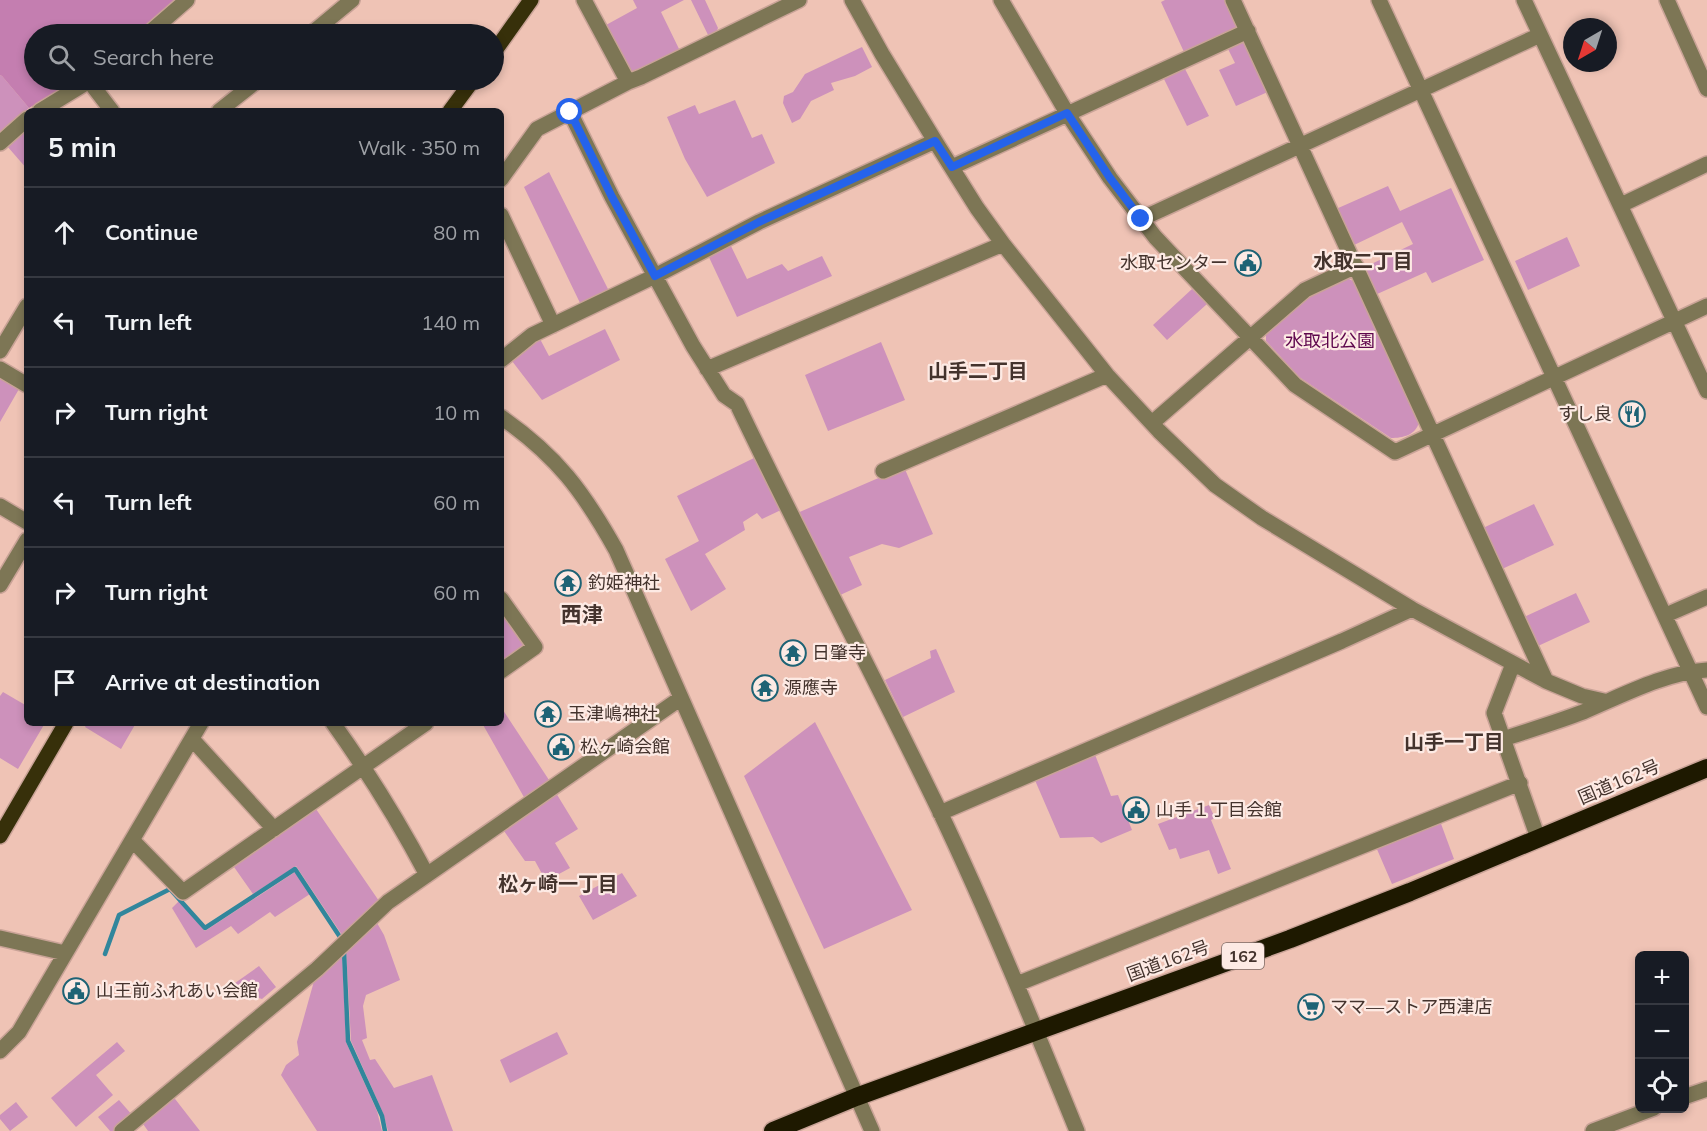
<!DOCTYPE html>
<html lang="en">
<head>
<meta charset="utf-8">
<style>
	body { margin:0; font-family:Mulish,"Noto Sans JP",sans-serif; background:#20242c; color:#f1f3f6 }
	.controls { position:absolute; right:18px; bottom:18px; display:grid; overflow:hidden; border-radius:9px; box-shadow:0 3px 9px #0003 }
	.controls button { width:54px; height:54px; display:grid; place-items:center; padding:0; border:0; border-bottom:2px solid #363941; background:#171b24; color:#f1f3f6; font:30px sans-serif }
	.compass { position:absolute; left:1563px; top:18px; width:54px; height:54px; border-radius:50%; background:#171b24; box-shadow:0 3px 9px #0003; rotate:219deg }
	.stop { position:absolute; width:18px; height:18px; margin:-14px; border:4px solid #2563eb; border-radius:50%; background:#fff }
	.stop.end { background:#2563eb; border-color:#fff; box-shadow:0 2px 6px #0008 }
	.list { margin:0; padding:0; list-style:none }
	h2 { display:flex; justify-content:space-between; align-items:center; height:78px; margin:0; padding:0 24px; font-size:26px }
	h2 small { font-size:20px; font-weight:400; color:#9ea1a6 }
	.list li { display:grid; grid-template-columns:39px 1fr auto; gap:18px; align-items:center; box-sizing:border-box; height:90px; padding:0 24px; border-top:2px solid #363941 }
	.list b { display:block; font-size:22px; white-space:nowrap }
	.list em { font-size:20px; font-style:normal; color:#9ea1a6 }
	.icon { flex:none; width:33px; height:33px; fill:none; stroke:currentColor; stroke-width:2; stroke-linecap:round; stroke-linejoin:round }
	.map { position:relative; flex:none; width:1707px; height:1131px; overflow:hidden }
	.search { position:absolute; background:#171b24; box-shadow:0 3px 9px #0003; left:24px; top:24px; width:480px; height:66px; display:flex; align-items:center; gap:15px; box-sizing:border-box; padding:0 21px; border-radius:33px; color:#9ea1a6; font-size:22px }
	.panel { position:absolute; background:#171b24; box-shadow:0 3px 9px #0003; left:24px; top:108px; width:480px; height:618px; border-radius:9px }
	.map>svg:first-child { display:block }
	.green { fill:#cd91bb }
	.forest { fill:#c47eb0 }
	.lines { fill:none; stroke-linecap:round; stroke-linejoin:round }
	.stream { stroke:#31869c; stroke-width:4.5 }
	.minor-casing { stroke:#c9a397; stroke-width:18 }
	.major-casing { stroke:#c9a397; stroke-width:18 }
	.highway-casing { stroke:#c9a397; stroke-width:21 }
	.minor { stroke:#7d7655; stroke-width:15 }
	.major { stroke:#37300a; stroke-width:15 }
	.highway { stroke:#1e1900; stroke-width:18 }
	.route { stroke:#2563eb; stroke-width:8 }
	.labels { text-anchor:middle; stroke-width:4.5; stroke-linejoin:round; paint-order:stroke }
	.shield { fill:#fdeae4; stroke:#7c6a64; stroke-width:1.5 }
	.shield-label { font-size:16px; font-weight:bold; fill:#44332d }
	.poi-label { font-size:18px; fill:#44332d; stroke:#fdeae4; text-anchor:start }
	.park-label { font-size:18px; fill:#5e064d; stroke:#fdeae4 }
	.street-label { font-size:18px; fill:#44332d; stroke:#fdeae4 }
	.neighbourhood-label { font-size:20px; font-weight:bold; fill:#44332d; stroke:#fdeae4 }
	.quarter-label { font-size:21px; font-weight:bold; fill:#44332d; stroke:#fdeae4 }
</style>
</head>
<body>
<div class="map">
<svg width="1707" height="1131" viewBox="0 0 1707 1131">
	<rect width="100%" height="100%" fill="#efc3b5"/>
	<path class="green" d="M 633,0 L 684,0 L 661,12 L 681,53 L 637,74 L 631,72 L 606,25 L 637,8 Z
		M 691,0 L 705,0 L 718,28 L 714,37 L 710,39 Z
		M 1165,0 L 1227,0 L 1238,23 L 1236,29 L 1184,52 L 1161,2 Z
		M 1237,42 L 1248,44 L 1270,91 L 1236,106 L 1219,70 L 1235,63 L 1227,47 Z
		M 862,47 L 872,67 L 855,76 L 831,83 L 834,90 L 811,101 L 800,119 L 792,123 L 783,103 L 784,96 L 793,92 L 805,74 Z
		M 1184,67 L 1209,116 L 1187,126 L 1163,77 Z
		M 0,75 L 2,76 L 29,108 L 0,133 Z
		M 735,100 L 752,138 L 762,134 L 775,163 L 707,197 L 685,159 L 667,117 L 695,105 L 699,114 Z
		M 27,128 L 27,169 L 7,146 Z
		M 549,172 L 609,291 L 581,305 L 524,187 Z
		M 1388,186 L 1400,211 L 1451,188 L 1484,260 L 1432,283 L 1426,272 L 1375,295 L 1363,268 L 1413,244 L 1402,222 L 1352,246 L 1336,209 Z
		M 1567,237 L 1580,266 L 1528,290 L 1515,261 Z
		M 729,242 L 747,279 L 782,264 L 788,271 L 822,256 L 832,276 L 737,317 L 707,253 Z
		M 1347,278 L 1353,281 L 1419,422 C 1416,435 1403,438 1391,438 L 1299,377 L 1266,341 L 1266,332 L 1309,296 Z
		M 1192,289 L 1207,304 L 1167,340 L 1153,325 Z
		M 605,329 L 620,360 L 542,400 L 512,361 L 540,339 L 549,356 Z
		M 881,342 L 905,400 L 828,431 L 805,375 Z
		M 0,378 L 19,389 L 0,422 Z
		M 756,457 L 781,510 L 762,519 L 757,513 L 743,522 L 745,530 L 705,554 L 726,589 L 691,611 L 665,559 L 699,541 L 677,496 Z
		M 904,467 L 933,534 L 899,548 L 882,544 L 849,557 L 862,585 L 838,596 L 795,514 Z
		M 1534,504 L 1554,545 L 1502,569 L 1483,528 Z
		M 1576,593 L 1590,622 L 1538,646 L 1524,617 Z
		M 501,610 L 524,642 L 523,649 L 501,664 Z
		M 936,649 L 955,692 L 903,717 L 885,680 L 931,658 L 930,651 Z
		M 3,692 L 27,706 L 27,723 L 45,723 L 18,769 L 0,758 L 0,696 Z
		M 501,707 L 549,780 L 525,799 L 482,723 L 501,723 Z
		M 815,722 L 912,910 L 824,949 L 744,776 Z
		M 87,723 L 136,723 L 121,749 L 85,727 Z
		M 1094,752 L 1111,796 L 1118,795 L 1132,830 L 1101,843 L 1093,837 L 1060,838 L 1034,778 Z
		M 556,793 L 578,829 L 555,843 L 570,868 L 546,881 L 535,861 L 525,861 L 504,831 Z
		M 1209,805 L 1215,818 L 1211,820 L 1231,869 L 1218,874 L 1209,850 L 1180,859 L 1176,848 L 1169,850 L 1158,824 Z
		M 316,809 L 379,901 L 342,935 L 296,866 L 253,894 L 234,867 Z
		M 1440,821 L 1454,859 L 1392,884 L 1376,847 Z
		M 295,872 L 310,894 L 275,917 L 270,912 L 238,934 L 231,926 L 196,948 L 172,908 L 179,901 L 205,931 Z
		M 622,873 L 637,896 L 593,920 L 579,896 Z
		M 377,923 L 384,935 L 400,980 L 366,995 L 363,1006 L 367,1038 L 362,1040 L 370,1060 L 375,1059 L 394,1088 L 432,1075 L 453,1131 L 388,1131 L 383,1113 L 351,1041 L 346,949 Z
		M 342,953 L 346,1042 L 377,1111 L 382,1131 L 317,1131 L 281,1075 L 286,1065 L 299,1055 L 297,1042 L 316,974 Z
		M 259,966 L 276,987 L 262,999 L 228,988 Z
		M 557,1032 L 568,1054 L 510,1083 L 500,1060 Z
		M 117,1042 L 125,1051 L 96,1075 L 113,1095 L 76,1127 L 51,1098 Z
		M 172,1095 L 200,1131 L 148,1131 L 141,1121 Z
		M 119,1100 L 133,1116 L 116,1131 L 110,1131 L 98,1117 Z
		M 16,1102 L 28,1117 L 10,1131 L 0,1119 L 0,1115 Z"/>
	<path class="forest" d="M 0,0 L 180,0 L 157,22 L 138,34 L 34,34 L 34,80 L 77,80 L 29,108 L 2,76 L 0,75 Z"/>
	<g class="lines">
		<path class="stream" d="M 344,951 L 348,1041 L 382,1116 L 385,1131
			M 105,954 L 119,915 L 170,889 L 205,928 L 295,869 L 340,937"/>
		<g class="minor-casing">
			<path id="minor" d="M 584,0 L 628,82
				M 852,0 L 882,54 L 935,141 L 977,208 L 1003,244 L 1107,375 L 1159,431 L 1215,485 L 1262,518 L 1412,609 L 1546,681 L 1582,696 L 1604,701
				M 1001,0 L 1067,113 L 1110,178 L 1155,237 L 1295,385 L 1395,452 L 1707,306
				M 1233,0 L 1546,681
				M 1379,0 L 1707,707
				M 1524,0 L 1707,391
				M 1667,0 L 1707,89
				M 148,34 L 187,0
				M 311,34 L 352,0
				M 40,111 L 89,81 L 112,111
				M 219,111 L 258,80
				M 570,112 L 612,197 L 693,346 L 724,395 L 737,404 C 802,540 873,674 939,810 C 989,915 1033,1023 1077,1131
				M 0,143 L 27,119
				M 952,167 L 1248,31
				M 501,179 L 537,129 L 628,82 L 641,77 L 799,0
				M 1621,205 L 1707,164
				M 501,215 L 553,325
				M 1141,219 L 1540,35
				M 0,351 L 27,306
				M 501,360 L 532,335 L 655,276 L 759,222 L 935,141
				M 0,369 L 27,385
				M 707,369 L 1003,244
				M 501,417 C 557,456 583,491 616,550 L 872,1131
				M 1152,423 L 1305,290 L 1356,266
				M 883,471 L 1107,375
				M 0,506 L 27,522
				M 0,585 L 27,540
				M 501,599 L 535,647 L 501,671
				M 1666,615 L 1707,597
				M 1513,664 L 1494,713 L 1538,838
				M 333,723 C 368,772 399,822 427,875
				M 192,739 L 274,829
				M 1503,739 C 1530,730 1557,722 1583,712 C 1621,696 1666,672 1707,670
				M 940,813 L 1342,641 L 1412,609
				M 133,841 L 183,892 L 426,723
				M 0,938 L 65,953
				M 1017,984 L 1520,783
				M 0,1051 L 19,1032 L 201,723
				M 1684,1097 L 1707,1089
				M 122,1131 L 317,969 L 388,902 L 681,698
				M 1593,1131 L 1654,1108"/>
		</g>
		<g class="major-casing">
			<path id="major" d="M 494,52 L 531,0
				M 450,111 L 473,80
				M 0,836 L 66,723"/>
		</g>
		<g class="highway-casing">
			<path id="highway" d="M 773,1131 L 856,1097 L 1290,939 L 1410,892 L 1707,768"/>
		</g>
		<use href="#minor" class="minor"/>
		<use href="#major" class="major"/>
		<use href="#highway" class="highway"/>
	</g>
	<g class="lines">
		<path class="route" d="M 570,112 L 612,197 L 655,276 L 759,222 L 935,141 L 952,167 L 1067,113 L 1110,178 L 1141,219"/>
	</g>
	<defs>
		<g id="civic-ring" transform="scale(1.35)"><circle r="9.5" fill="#fdeae4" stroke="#1e6375" stroke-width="1.5"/><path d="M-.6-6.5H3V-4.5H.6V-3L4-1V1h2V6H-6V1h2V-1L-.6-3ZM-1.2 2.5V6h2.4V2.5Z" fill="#1e6375"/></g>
		<g id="restaurant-ring" transform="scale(1.35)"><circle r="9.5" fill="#fdeae4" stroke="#1e6375" stroke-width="1.5"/><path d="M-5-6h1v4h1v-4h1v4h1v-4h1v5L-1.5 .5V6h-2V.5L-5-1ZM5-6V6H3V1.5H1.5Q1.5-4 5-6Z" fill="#1e6375"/></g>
		<g id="temple-ring" transform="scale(1.35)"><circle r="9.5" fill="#fdeae4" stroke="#1e6375" stroke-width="1.5"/><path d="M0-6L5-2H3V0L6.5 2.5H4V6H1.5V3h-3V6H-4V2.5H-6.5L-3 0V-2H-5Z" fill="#1e6375"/></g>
		<g id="supermarket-ring" transform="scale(1.35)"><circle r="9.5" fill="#fdeae4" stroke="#1e6375" stroke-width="1.5"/><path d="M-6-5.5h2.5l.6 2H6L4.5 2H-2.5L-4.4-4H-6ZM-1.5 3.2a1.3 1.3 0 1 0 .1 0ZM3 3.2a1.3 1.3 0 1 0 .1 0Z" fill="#1e6375"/></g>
	</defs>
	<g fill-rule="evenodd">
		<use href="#civic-ring" x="1248" y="263"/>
		<use href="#restaurant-ring" x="1632" y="414"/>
		<use href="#temple-ring" x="568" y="583"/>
		<use href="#temple-ring" x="793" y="653"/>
		<use href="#temple-ring" x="765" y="688"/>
		<use href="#temple-ring" x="548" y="714"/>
		<use href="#civic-ring" x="561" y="747"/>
		<use href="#civic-ring" x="1136" y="810"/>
		<use href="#civic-ring" x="76" y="991"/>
		<use href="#supermarket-ring" x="1311" y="1007"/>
	</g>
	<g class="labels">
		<rect class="shield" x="1222" y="943" width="42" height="26" rx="4.5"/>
		<g class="shield-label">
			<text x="1243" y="962">162</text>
		</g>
		<g class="poi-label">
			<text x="1228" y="269" text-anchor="end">水取センター</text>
			<text x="1612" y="420" text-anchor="end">すし良</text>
			<text x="588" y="589">釣姫神社</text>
			<text x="812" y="659">日肇寺</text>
			<text x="784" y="694">源應寺</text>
			<text x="568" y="720">玉津嶋神社</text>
			<text x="580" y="753">松ヶ崎会館</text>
			<text x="1156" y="816">山手１丁目会館</text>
			<text x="96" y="997">山王前ふれあい会館</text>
			<text x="1330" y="1013">ママ―ストア西津店</text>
		</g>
		<g class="park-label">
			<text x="1330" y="347">水取北公園</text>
		</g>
		<g class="street-label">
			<text transform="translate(1619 782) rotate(-23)" y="6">国道162号</text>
			<text transform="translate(1168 961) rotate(-20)" y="6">国道162号</text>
		</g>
		<g class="neighbourhood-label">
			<text x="1363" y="268">水取二丁目</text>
			<text x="978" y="378">山手二丁目</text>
			<text x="1454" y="749">山手一丁目</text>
			<text x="558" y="891">松ヶ崎一丁目</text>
		</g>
		<g class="quarter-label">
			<text x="582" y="622">西津</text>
		</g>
	</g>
</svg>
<div class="controls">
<button>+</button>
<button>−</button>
<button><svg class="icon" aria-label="locate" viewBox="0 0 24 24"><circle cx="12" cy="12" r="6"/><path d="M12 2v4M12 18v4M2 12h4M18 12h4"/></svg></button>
</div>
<svg class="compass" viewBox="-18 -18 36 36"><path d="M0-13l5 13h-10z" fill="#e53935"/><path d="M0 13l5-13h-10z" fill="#9ea1a6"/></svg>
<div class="stop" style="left:570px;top:112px"></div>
<div class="stop end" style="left:1141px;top:219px"></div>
<div class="search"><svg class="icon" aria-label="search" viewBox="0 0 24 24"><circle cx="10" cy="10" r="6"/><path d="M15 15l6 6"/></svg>Search here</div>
<section class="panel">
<h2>5 min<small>Walk · 350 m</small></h2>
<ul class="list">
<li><svg class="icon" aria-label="ahead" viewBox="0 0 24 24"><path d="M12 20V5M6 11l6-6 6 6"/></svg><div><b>Continue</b></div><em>80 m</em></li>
<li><svg class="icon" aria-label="left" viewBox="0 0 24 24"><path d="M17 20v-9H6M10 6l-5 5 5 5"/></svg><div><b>Turn left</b></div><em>140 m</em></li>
<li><svg class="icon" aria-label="right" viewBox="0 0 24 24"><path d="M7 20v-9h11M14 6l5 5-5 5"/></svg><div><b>Turn right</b></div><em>10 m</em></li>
<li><svg class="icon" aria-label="left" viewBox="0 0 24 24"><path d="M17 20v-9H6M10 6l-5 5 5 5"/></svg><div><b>Turn left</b></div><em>60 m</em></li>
<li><svg class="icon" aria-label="right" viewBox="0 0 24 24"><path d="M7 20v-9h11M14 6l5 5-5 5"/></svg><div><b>Turn right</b></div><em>60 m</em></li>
<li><svg class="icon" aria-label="arrive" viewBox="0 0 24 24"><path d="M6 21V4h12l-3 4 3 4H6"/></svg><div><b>Arrive at destination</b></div></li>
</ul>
</section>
</div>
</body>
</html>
